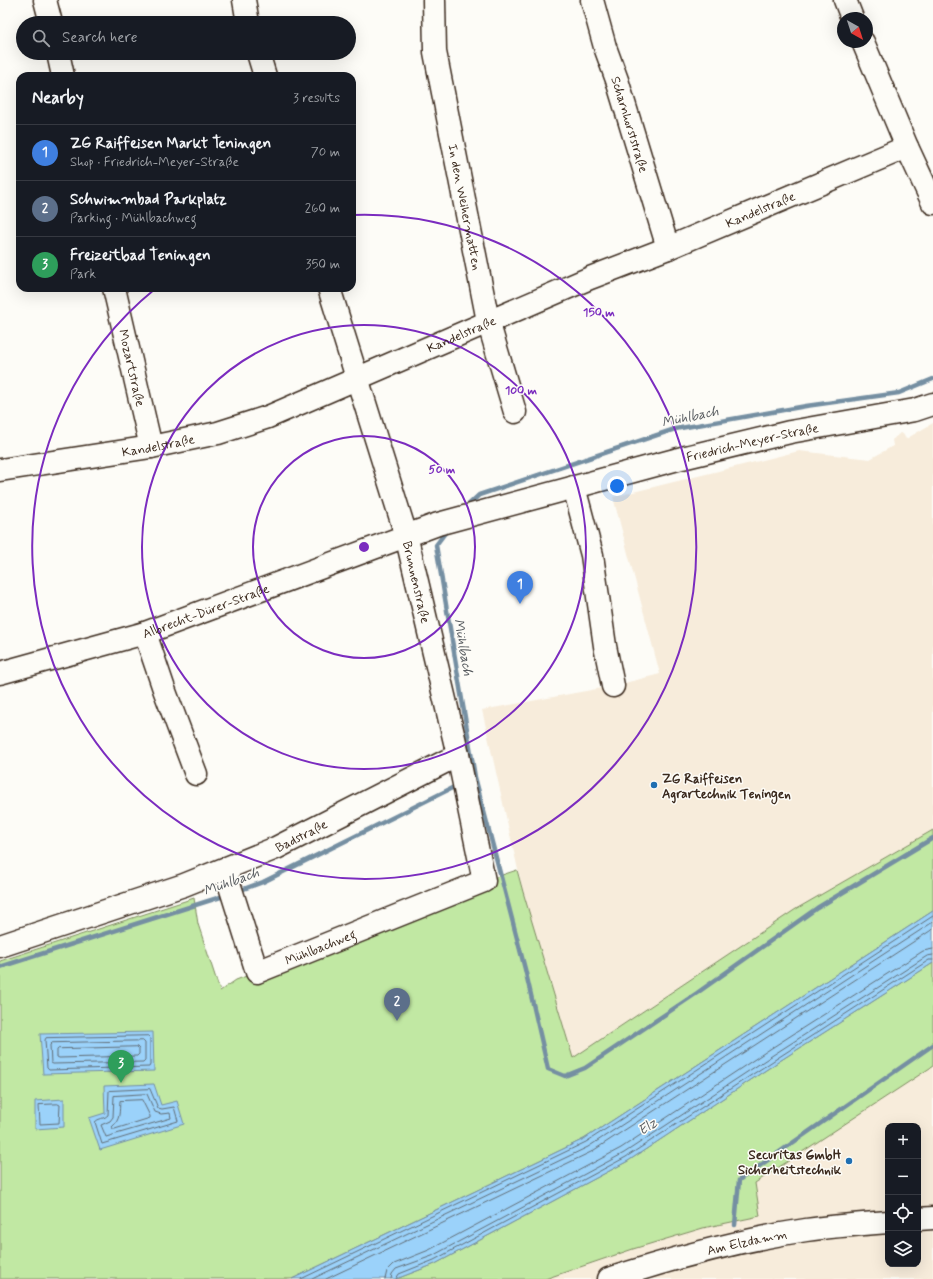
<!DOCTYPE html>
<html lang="en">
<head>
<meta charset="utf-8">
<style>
	body { margin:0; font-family:Mynerve,sans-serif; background:#20242c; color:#f1f3f6 }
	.controls { position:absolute; right:12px; bottom:12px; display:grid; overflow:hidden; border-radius:8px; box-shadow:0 4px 16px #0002 }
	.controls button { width:36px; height:36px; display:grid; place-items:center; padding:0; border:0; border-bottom:1px solid #363941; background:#171b24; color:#f1f3f6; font:20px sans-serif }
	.compass { position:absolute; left:837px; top:12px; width:36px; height:36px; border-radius:50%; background:#171b24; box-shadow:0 4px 16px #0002; rotate:141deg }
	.you { position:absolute; left:617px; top:486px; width:14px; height:14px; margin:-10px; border:3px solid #fff; border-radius:50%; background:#1a73e8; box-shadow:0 0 0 6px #1a73e833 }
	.badge { display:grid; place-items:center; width:26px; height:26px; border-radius:50%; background:#1f6fb2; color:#fff; font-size:13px; font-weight:700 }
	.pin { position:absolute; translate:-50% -33px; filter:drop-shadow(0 1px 2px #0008) }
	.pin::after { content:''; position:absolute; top:21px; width:14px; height:12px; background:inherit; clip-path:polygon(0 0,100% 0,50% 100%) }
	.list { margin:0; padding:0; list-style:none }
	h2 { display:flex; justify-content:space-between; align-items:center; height:52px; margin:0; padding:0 16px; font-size:17px }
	h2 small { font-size:13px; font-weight:400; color:#9ea1a6 }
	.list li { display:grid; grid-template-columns:26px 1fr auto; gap:12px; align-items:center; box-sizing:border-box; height:56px; padding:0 16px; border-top:1px solid #363941 }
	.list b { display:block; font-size:15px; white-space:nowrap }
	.list p { margin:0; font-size:13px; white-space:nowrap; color:#9ea1a6 }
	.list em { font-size:13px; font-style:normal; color:#9ea1a6 }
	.icon { flex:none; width:22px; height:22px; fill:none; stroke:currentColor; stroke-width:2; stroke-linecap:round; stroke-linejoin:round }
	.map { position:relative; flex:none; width:933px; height:1279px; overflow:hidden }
	.search { position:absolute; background:#171b24; box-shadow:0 4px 16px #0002; left:16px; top:16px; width:340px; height:44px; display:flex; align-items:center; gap:10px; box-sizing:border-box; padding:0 14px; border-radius:22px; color:#9ea1a6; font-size:15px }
	.panel { position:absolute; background:#171b24; box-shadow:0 4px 16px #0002; left:16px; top:72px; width:340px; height:220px; border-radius:12px }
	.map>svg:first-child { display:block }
	.built { fill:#f7ecdb; fill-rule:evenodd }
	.green { fill:#c1e8a3; stroke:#7e8960 }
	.water { fill:#9bd2fa; stroke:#758fa2 }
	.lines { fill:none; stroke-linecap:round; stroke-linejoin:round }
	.shore { stroke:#616d76; stroke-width:1 }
	.stream { stroke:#758fa2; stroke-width:4.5 }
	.minor-casing { stroke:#3b2a1e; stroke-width:25 }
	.minor { stroke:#fdfcf7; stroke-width:22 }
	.ring { fill:none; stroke:#7b2cbf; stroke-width:2 }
	.poi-dot { fill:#1f6fb2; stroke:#fdfcf7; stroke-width:1.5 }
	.labels { text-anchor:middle; stroke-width:3; stroke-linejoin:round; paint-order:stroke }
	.street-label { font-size:13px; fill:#3b2a1e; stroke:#fdfcf7 }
	.poi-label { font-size:13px; font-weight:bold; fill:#3b2a1e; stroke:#fdfcf7; text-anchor:start }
	.water-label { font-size:14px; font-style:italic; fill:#585c60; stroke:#fdfcf7 }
	.centre { fill:#7b2cbf; stroke:#fdfcf7; stroke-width:2 }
	.ring-label { font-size:12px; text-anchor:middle; font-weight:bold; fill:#7b2cbf; stroke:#fdfcf7; stroke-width:3; stroke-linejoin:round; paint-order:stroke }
</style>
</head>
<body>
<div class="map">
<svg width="933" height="1279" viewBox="0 0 933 1279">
	<rect width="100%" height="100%" fill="#fdfcf7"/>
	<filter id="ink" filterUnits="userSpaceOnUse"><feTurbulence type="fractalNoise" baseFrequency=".025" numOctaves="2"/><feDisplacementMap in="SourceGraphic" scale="8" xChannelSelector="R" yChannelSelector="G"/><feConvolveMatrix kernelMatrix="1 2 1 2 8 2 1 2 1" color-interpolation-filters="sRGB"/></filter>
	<g filter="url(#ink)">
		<path class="built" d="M 933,423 L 933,830 L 796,909 L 573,1058 L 523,892 L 482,710 L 613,686 L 660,674 L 613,497 L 799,451 L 870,459 L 893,446 L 892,440 L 900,433 L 903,434 L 906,439 Z
			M 933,1064 L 933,1279 L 545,1279 L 633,1249 L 703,1228 L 760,1216 L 755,1183 ZM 888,1126 L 918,1126 L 918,1264 L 888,1264 Z"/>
		<path class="green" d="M 933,830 L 933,911 L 584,1139 L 292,1279 L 0,1279 L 0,961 L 194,898 L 198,924 L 220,991 L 236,980 L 257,972 L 484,881 L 517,870 L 523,892 L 573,1058 L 796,909 Z
			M 933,963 L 933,1066 L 755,1183 L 760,1216 L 703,1228 L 633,1249 L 545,1279 L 396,1279 L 435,1264 L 628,1161 L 778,1062 Z"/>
		<path class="water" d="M 933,911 L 933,963 L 778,1062 L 628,1161 L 435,1264 L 396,1279 L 292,1279 L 584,1139 Z
			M 153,1032 L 154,1071 L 43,1074 L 40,1034 Z
			M 154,1084 L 161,1105 L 177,1101 L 184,1124 L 100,1150 L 89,1118 L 105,1113 L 104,1086 Z
			M 64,1099 L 64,1127 L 35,1129 L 35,1101 Z"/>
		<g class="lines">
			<path class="shore" d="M 148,1036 L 150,1038 L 150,1065 L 149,1067 L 49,1070 L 47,1068 L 45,1040 L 46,1038 Z
				M 143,1041 L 145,1043 L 145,1060 L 143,1062 L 53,1064 L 51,1063 L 50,1045 L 52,1043 Z
				M 137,1047 L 139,1049 L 139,1054 L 137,1056 L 59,1058 L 57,1057 L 57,1050 L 58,1049 Z
				M 150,1089 L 158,1108 L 162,1109 L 174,1107 L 178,1121 L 102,1144 L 95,1122 C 98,1118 105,1119 108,1115 L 109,1091 Z
				M 147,1094 L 155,1112 L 161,1114 L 170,1113 L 171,1118 L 106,1137 L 101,1125 L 110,1121 L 113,1117 L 114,1096 Z
				M 142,1100 L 150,1116 L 150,1118 L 115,1129 L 113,1129 L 112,1127 C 121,1119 119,1112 120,1101 Z
				M 58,1104 L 60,1105 L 59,1123 L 40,1124 L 39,1105 Z
				M 301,1279 L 586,1142 L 933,916
				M 312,1279 L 588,1147 L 933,922
				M 326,1279 L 591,1152 L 933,929
				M 385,1279 L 387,1271 L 394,1264 L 429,1250 L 621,1148 L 770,1049 L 923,951 L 933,949
				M 391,1279 L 392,1274 L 396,1269 L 432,1256 L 624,1153 L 773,1055 L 927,956 L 933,955
				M 396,1279 L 399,1274 L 434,1260 L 626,1157 L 776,1059 L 929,960 L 933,960"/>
			<path class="stream" d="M 465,508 L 479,495 L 675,429 L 806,406 L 899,393 L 933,379
				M 448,529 L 436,545 L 475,777 L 468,780
				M 475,777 L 525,969 L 548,1069 L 565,1076 L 585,1068 L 697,993 L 817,908 L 933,838
				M 238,891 L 263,882 L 458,785
				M 0,967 L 227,895
				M 735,1225 L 739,1180 L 758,1167 L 933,1045"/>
			<g class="minor-casing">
				<g id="minor">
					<path d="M 45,0 L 51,23"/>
					<path d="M 244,0 L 248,23"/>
					<path id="s1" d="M 434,0 L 435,52 L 488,321 L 515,412"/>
					<path id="s2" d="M 592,0 L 605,47 L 617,80 L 668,248"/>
					<path d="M 845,0 L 852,18"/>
					<path d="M 863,42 L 907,147 L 933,203"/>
					<path d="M 58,53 L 63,76"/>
					<path d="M 258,53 L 265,76"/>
					<path id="s3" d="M 114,288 L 151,447"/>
					<path id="s4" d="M 0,470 L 151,447 L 218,433 L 268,417 L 590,278 L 668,248 L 907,147"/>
					<path d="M 574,487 L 592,555 L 605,646 L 613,686"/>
					<path d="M 145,633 L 164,689 L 196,774"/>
					<path id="s5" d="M 0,673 L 145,633 L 438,524 L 682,458 L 790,432 L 915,410 L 933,404"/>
					<path id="s6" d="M 225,869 L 229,883 L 257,972 L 484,881 L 458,755 L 406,535 L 329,288"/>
					<path id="s7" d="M 0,946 L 184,885 L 276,848 L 458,755"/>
					<path d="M 918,1219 L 933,1218"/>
					<path id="s8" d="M 609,1279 C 673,1258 740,1240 806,1230 C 833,1226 861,1224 888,1222"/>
				</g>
			</g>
			<use href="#minor" class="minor"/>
		</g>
	</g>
	<g class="ring">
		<circle cx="364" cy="547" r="111"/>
		<circle cx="364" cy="547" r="222"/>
		<path d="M352 215A332 332 0 1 1 155 289"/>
	</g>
	<g class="poi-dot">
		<circle cx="654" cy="785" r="4"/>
		<circle cx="849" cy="1161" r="4"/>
	</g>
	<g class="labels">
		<g class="street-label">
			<text dy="5" stroke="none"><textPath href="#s2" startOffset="130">Scharnhorststraße</textPath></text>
			<text dy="5" stroke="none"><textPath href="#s1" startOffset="210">In den Weihermatten</textPath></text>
			<text dy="5" stroke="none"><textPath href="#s4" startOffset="808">Kandelstraße</textPath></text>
			<text dy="5" stroke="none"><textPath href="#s4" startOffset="484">Kandelstraße</textPath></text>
			<text dy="5" stroke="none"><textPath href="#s3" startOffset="82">Mozartstraße</textPath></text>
			<text dy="5" stroke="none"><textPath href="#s5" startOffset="788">Friedrich-Meyer-Straße</textPath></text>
			<text dy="5" stroke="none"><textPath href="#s4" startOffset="160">Kandelstraße</textPath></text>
			<text transform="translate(417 582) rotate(77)" y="5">Brunnenstraße</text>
			<text dy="5" stroke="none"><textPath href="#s5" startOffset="215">Albrecht-Dürer-Straße</textPath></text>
			<text dy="5" stroke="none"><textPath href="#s7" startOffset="321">Badstraße</textPath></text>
			<text dy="5" stroke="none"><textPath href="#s6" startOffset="176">Mühlbachweg</textPath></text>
			<text dy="5" stroke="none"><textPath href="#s8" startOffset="143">Am Elzdamm</textPath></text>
		</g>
		<g class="poi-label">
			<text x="662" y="783">ZG Raiffeisen<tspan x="662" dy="15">Agrartechnik Teningen</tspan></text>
			<text x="841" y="1159" text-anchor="end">Securitas GmbH<tspan x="841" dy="15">Sicherheitstechnik</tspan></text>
		</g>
		<g class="water-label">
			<text transform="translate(690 416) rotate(-12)" y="5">Mühlbach</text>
			<text transform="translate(464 647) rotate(80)" y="5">Mühlbach</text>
			<text transform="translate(231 881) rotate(-20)" y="5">Mühlbach</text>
			<text transform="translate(647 1126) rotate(-33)" y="5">Elz</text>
		</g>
	</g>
	<circle cx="364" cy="547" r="6" class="centre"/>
	<g class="ring-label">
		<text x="599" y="316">150 m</text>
		<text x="521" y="394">100 m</text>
		<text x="442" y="473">50 m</text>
	</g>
</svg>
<div class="controls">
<button>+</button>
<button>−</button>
<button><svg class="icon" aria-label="locate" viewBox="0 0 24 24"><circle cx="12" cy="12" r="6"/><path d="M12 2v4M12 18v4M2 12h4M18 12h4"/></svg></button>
<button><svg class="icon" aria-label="layers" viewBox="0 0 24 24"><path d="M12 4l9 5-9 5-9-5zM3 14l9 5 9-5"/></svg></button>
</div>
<svg class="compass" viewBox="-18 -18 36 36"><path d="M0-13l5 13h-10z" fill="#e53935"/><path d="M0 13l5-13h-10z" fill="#9ea1a6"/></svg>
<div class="you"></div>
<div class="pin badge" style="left:520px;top:604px;background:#3f7fe0">1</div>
<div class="pin badge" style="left:397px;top:1021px;background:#5c6f8a">2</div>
<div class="pin badge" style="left:121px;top:1083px;background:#2e9e5b">3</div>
<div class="search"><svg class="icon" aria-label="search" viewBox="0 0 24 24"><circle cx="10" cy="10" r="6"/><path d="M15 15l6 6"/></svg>Search here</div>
<section class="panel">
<h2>Nearby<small>3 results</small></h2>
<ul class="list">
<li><span class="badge" style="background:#3f7fe0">1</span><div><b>ZG Raiffeisen Markt Teningen</b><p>Shop · Friedrich-Meyer-Straße</p></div><em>70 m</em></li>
<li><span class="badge" style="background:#5c6f8a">2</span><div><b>Schwimmbad Parkplatz</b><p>Parking · Mühlbachweg</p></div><em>260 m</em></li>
<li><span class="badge" style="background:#2e9e5b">3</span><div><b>Freizeitbad Teningen</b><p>Park</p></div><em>350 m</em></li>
</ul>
</section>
</div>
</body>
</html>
